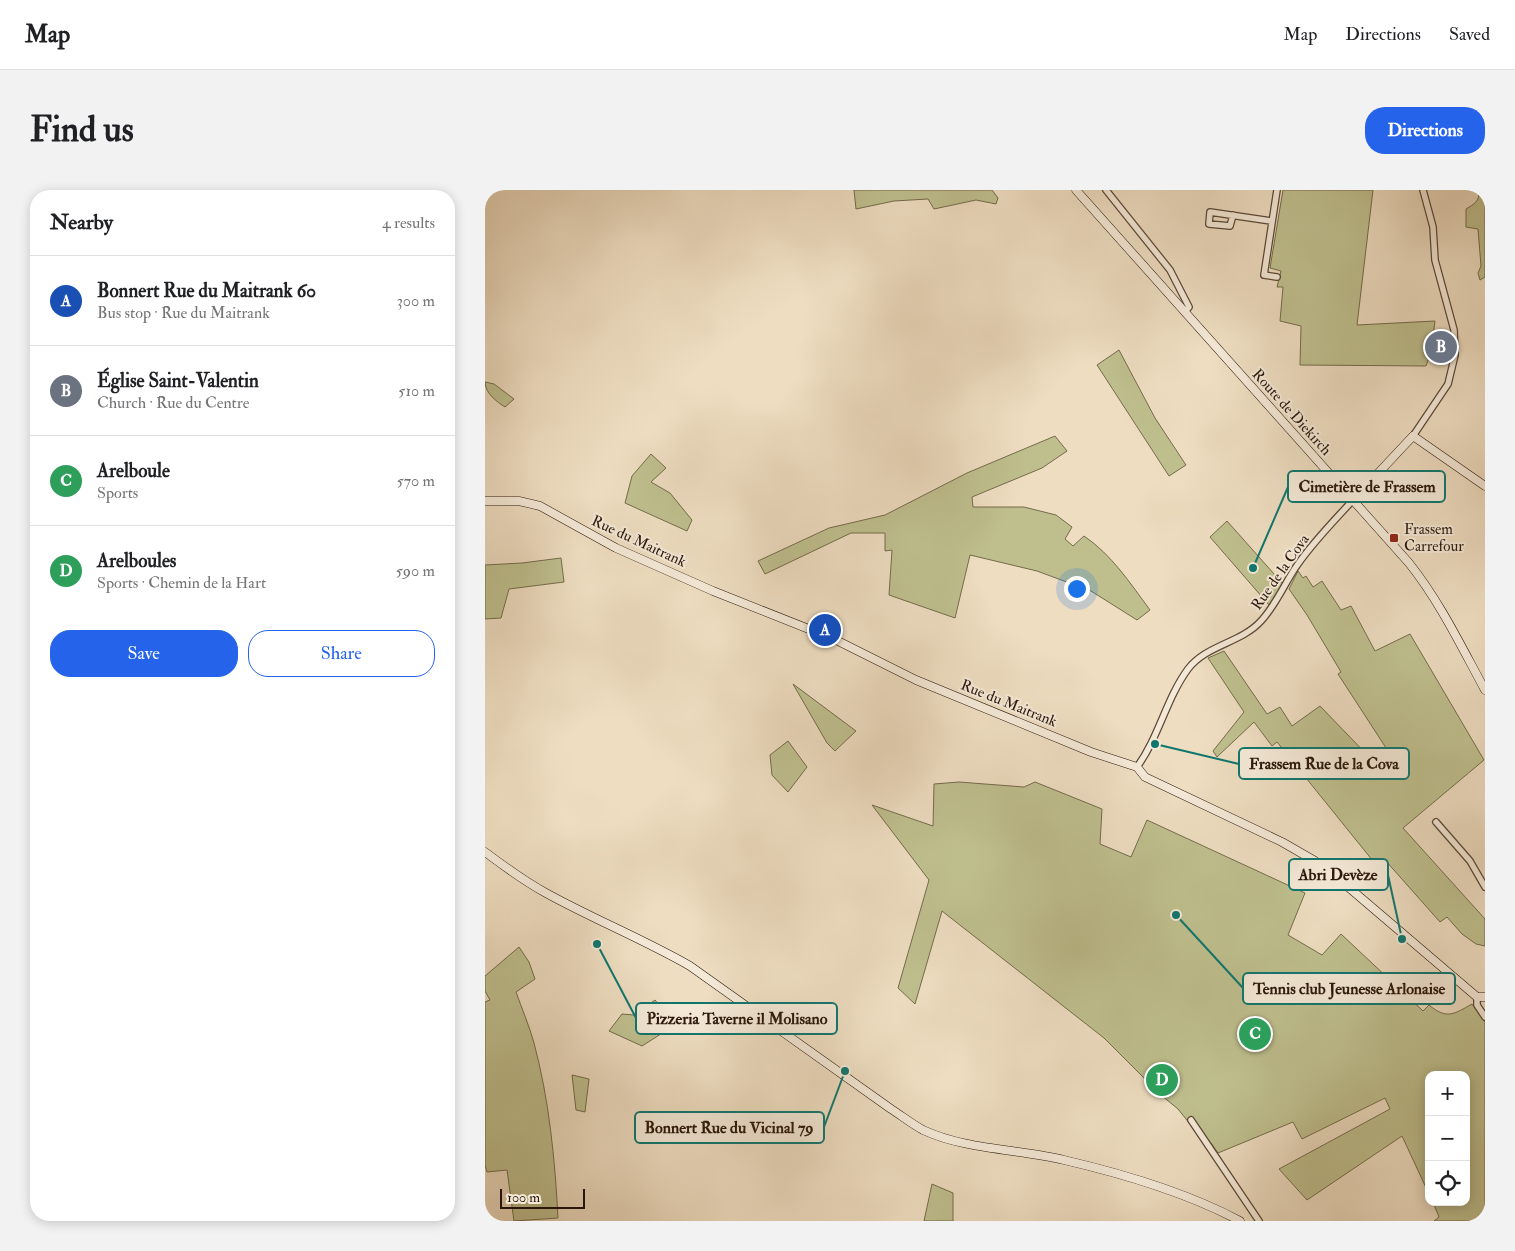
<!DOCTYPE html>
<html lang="en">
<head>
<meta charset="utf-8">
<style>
	body { margin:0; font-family:"IM FELL Double Pica",serif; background:#f2f2f2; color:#202124 }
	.controls { position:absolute; right:15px; bottom:15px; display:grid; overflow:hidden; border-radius:10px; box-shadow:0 2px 12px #0003 }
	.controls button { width:45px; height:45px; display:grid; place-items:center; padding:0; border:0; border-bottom:1px solid #e0e0e0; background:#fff; color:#202124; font:25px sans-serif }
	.scale { position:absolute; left:15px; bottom:12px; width:85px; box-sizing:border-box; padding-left:5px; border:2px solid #2a170b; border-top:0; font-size:14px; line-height:18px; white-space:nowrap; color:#2a170b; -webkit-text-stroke:4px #f4e9d7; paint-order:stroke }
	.you { position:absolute; left:591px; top:398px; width:18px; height:18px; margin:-12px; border:4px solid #fff; border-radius:50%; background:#1a73e8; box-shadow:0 0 0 8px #1a73e833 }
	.badge { display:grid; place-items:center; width:32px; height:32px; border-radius:50%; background:#2563eb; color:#fff; font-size:16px; font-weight:700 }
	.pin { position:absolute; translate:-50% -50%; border:2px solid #fff; box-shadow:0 1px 5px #0006 }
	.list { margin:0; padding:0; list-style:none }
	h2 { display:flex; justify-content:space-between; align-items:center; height:65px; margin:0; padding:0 20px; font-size:21px }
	h2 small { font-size:16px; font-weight:400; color:#757577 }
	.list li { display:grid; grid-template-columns:32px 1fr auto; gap:15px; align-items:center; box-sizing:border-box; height:90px; padding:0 20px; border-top:1px solid #e0e0e0 }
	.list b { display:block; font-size:19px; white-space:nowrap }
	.list p { margin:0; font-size:16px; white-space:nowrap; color:#757577 }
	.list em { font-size:16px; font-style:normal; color:#757577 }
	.actions { display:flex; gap:10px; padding:15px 20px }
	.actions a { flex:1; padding:11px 0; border:1px solid #2563eb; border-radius:20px; text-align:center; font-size:18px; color:#2563eb }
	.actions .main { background:#2563eb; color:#fff }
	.icon { flex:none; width:28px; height:28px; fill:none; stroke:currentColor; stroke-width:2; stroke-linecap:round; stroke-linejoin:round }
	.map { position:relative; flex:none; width:1000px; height:1031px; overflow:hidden; border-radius:20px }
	header { display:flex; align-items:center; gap:30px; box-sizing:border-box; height:70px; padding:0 25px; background:#fff; border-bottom:1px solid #e0e0e0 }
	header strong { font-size:24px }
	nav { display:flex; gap:28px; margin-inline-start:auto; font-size:18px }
	.intro { display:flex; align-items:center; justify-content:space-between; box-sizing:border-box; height:120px; padding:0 30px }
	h1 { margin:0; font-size:35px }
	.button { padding:12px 22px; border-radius:20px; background:#2563eb; color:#fff; font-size:18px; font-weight:700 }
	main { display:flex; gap:30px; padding:0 30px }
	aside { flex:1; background:#fff; border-radius:20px; box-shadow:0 2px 12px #0003 }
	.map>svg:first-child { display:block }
	.green { fill:#bfbf8e; stroke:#746b4c }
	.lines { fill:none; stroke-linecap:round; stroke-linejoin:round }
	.street-casing { stroke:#5b4838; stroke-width:8 }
	.secondary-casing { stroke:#2a170b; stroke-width:9 }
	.street { stroke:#f4e9d7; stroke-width:5.5 }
	.secondary { stroke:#f4e9d7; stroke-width:8 }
	.poi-dot { fill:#8f2418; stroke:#f4e9d7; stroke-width:2 }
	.labels { text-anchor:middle; stroke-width:4; stroke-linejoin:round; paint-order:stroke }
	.street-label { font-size:15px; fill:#2a170b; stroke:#f4e9d7 }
	.poi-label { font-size:15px; fill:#2a170b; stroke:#f4e9d7; text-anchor:start }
	.leader { fill:none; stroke:#0f766e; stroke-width:2 }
	.callout-dot { fill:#0f766e; stroke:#f4e9d7; stroke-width:2 }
	.callout { fill:#f4e9d7; stroke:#0f766e; stroke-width:2 }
	.callout-label { font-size:16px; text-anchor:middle; font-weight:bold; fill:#2a170b }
</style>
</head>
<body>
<header>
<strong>Map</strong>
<nav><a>Map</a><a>Directions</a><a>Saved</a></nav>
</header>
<div class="intro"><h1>Find us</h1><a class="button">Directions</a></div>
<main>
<aside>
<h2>Nearby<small>4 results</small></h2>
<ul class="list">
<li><span class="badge" style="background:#1a4fb4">A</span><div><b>Bonnert Rue du Maitrank 60</b><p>Bus stop · Rue du Maitrank</p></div><em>300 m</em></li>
<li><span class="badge" style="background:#6b7280">B</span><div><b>Église Saint-Valentin</b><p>Church · Rue du Centre</p></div><em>510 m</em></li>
<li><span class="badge" style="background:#2e9e5b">C</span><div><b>Arelboule</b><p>Sports</p></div><em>570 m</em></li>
<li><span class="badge" style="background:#2e9e5b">D</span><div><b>Arelboules</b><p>Sports · Chemin de la Hart</p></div><em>590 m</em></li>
</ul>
<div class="actions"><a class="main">Save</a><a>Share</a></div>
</aside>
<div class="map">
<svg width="1000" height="1031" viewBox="0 0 1000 1031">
	<rect width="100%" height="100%" fill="#eeddc1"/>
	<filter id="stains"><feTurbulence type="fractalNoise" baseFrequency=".004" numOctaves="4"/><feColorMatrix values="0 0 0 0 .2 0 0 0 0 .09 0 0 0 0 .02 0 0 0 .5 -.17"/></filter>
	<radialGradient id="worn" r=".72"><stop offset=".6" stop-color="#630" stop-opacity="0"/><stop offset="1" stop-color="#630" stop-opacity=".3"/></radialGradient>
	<path class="green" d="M 369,0 L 507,0 L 513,8 L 511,14 L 491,10 L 449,19 L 443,9 L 409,11 L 371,19 Z
		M 798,0 L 888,0 L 872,135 L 950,131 L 946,162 L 941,176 L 815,175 L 816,136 L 795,131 L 798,97 L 792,97 L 796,81 L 785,78 Z
		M 993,0 L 1000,0 L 1000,87 L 995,90 L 993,83 L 996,76 L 993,39 L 981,37 L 981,19 C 989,14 996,11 993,0 Z
		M 634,160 L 670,228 L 701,275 L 684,286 L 612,175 Z
		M 0,192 L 9,194 L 29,209 L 20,217 C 12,212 0,203 0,192 Z
		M 570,246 L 582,261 L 557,278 L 487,307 L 488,317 L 539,317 L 571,325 L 587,337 L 580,349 L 588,356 L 599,346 C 627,365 645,393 665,420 L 652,430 L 606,401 L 552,381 L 485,365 L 470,428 L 404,405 L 407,360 L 400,361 L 400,343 L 366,343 L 280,384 L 273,371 L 344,338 L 400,325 L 482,283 Z
		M 166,264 L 181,278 L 166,292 L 185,303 L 207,330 L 202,341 L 140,313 L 147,286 Z
		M 742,331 L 798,394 L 784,415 L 725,347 Z
		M 76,368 L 79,392 L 24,399 L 16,428 L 0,429 L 0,375 L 37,373 Z
		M 813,381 L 818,388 L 821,386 L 828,397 L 837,391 L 856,420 L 866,416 L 890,461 L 925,444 L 999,570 L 918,638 L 1000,729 L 1000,756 L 991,754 L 977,744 L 962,727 L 955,732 L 900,670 L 892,676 L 792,552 L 787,556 L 769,532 L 732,567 L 728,561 L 759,522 L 723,468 L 739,461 L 782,524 L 795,517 L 807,536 L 835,516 L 889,572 L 903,561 L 853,484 L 856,482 L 822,425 L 804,399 Z
		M 308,494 L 371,541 L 350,561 L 342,553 Z
		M 303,551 L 322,577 L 303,602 L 287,585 L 285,565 Z
		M 474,592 L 539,597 L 550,592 L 617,619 L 615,654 L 646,667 L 662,630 L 820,703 L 803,745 L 837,765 L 856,744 L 938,821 L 944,815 C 962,830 969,824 987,814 L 1000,832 L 1000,1031 L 949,1031 L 954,1027 L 948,1012 L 981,1012 L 981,885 L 944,885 L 944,1004 L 917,946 L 822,1010 L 794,979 L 905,919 L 900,908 L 817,949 L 808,932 L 733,963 L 726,953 L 717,949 L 693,919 L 676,905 L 619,848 L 457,721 L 430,814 L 413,798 L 444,690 L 387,615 L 448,636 L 449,594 Z
		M 34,757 L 44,772 L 50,789 L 31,802 C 37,819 44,835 49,853 C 64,909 70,969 73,1028 L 29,1031 L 22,980 L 2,982 L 0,975 L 0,812 L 5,810 L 0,801 L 0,786 Z
		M 170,810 L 190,835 L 157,856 L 124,841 L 137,824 L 149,825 Z
		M 87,885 L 104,889 L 100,922 L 91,920 Z
		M 447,994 L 468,1003 L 468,1031 L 439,1031 Z"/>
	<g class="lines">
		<g class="street-casing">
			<path id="street" d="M 621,0 L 685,80 L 704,117 L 700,122
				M 792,0 L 779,85 L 792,87
				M 748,25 L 745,36 L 724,34 L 725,22 C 745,25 766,28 786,31
				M 928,246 L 963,194 L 970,165 L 969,140 L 950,70 L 948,37 L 938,0
				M 652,577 C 674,547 681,509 703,479 C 721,455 756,453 776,431 C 792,414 800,392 813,374 C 829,351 849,331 868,310
				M 951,632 L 985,671 L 1000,697
				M 992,807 L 992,815 L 1000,827
				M 706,930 L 774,1031"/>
		</g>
		<g class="secondary-casing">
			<path id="secondary" d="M 591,0 L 924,373 C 955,412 976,456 1000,500
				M 868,310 L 928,246 L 1000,296
				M 0,311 L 34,311 L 55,316 L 131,358 L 228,401 L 349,449 L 431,490 L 606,562 L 652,577 L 660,587 L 797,652 L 830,671 L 855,690 L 992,807 L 1000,807
				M 0,662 C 20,677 39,691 61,703 C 108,729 158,749 205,776 L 406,919 C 417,926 427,934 438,940 C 481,960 534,959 579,970 C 639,984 701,1002 755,1031"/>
		</g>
		<use href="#street" class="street"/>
		<use href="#secondary" class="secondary"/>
	</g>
	<rect class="poi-dot" x="904" y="343" width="10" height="10" rx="2.5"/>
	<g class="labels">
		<g class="street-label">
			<text transform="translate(807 222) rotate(48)" y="5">Route de Diekirch</text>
			<text transform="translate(154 351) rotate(25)" y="5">Rue du Maitrank</text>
			<text transform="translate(795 382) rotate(-55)" y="5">Rue de la Cova</text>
			<text transform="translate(524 513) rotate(22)" y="5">Rue du Maitrank</text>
		</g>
		<g class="poi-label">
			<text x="919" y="344">Frassem<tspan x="919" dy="17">Carrefour</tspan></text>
		</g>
	</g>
	<path class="leader" d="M768 378L803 297M670 554L754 574M917 749L903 685M691 725L758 798M112 754L151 828M360 881L339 937"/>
	<g class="callout-dot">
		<circle cx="768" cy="378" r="5"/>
		<circle cx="670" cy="554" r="5"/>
		<circle cx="917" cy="749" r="5"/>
		<circle cx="691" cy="725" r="5"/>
		<circle cx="112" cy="754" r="5"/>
		<circle cx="360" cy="881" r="5"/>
	</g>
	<g class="callout">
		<rect x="803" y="281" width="157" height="31" rx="5"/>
		<rect x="754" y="558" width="170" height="31" rx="5"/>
		<rect x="804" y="669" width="99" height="31" rx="5"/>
		<rect x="758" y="783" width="212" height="31" rx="5"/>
		<rect x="151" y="813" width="201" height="31" rx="5"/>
		<rect x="150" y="922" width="189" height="31" rx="5"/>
	</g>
	<g class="callout-label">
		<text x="882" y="302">Cimetière de Frassem</text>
		<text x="839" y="579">Frassem Rue de la Cova</text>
		<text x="853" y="690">Abri Devèze</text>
		<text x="864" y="804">Tennis club Jeunesse Arlonaise</text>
		<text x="252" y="834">Pizzeria Taverne il Molisano</text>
		<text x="244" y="943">Bonnert Rue du Vicinal 79</text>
	</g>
	<rect width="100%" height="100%" filter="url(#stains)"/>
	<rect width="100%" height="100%" fill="url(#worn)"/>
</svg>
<div class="controls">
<button>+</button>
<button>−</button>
<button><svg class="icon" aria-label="locate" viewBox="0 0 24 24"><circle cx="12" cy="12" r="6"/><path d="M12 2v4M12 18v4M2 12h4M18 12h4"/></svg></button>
</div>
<div class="scale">100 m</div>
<div class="you"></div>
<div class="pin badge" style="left:340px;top:440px;background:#1a4fb4">A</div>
<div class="pin badge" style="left:956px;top:157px;background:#6b7280">B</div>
<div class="pin badge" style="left:770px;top:844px;background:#2e9e5b">C</div>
<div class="pin badge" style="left:677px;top:890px;background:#2e9e5b">D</div>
</div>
</main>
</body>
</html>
